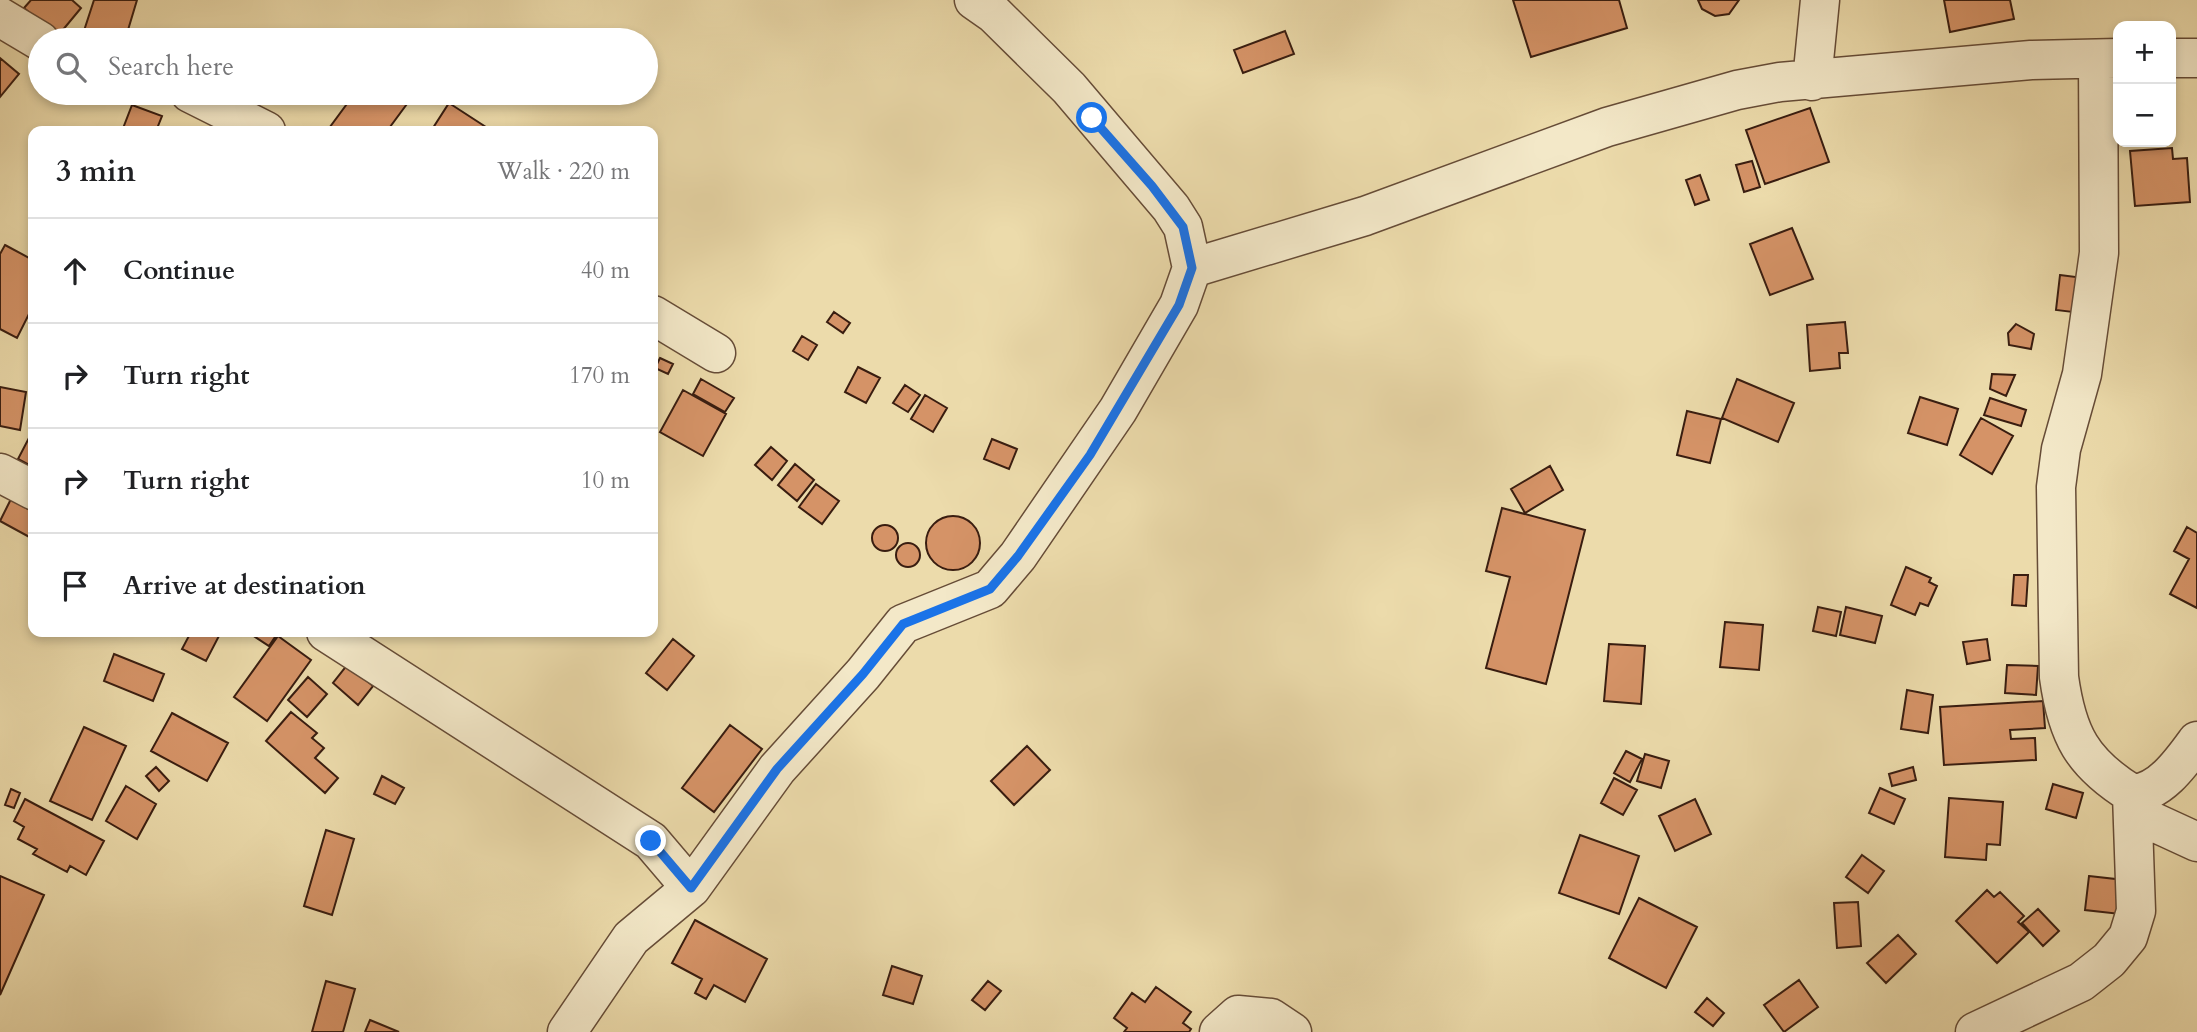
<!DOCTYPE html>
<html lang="en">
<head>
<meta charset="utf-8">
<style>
	body { margin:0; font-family:Cardo,serif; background:#f2f2f2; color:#202124 }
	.controls { position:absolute; right:21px; top:21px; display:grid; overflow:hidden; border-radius:14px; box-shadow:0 4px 10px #0003 }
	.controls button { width:63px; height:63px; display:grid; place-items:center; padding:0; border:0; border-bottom:2px solid #e0e0e0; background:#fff; color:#202124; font:35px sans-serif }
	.stop { position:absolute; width:21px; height:21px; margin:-16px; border:5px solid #1a73e8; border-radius:50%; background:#fff }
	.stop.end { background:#1a73e8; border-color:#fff; box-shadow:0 2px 7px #0008 }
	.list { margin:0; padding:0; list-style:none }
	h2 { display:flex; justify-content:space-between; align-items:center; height:91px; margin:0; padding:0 28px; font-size:30px }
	h2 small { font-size:23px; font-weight:400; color:#757577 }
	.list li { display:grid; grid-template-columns:46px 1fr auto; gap:21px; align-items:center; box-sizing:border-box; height:105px; padding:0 28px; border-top:2px solid #e0e0e0 }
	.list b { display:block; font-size:26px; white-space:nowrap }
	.list em { font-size:23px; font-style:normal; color:#757577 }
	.icon { flex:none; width:38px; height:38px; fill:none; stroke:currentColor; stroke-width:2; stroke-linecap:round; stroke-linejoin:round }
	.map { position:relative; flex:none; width:2197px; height:1032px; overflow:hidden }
	.search { position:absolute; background:#fff; box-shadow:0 4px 10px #0003; left:28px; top:28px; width:630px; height:77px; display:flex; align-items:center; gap:18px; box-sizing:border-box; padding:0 24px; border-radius:38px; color:#757577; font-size:26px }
	.panel { position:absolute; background:#fff; box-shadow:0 4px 10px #0003; left:28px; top:126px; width:630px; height:511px; border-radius:14px }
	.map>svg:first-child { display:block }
	.building { fill:#d59367; stroke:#391d10; stroke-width:2 }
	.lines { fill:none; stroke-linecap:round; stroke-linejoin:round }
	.minor-casing { stroke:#664c37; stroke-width:41 }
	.minor { stroke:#f3e8c8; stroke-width:38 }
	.route { stroke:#1a73e8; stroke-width:9 }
</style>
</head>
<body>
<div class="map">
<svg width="2197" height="1032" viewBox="0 0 2197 1032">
	<rect width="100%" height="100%" fill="#ecdbab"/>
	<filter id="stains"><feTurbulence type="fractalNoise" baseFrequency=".00286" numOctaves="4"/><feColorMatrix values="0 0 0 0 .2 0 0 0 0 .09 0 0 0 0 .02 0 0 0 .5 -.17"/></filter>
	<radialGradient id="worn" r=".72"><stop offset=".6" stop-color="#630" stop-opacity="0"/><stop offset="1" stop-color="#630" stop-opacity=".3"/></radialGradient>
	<path class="building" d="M 31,0 L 72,0 L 81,8 L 57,37 L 24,8 Z
		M 94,0 L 137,0 L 125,40 L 81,40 Z
		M 1513,0 L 1619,0 L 1627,28 L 1531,57 Z
		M 1698,0 L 1739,0 L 1729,14 L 1715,16 L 1702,9 Z
		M 1944,0 L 2010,0 L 2014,19 L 1950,32 Z
		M 1285,31 L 1294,54 L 1243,73 L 1234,50 Z
		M 0,58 L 19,74 L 0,97 Z
		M 355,93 L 415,93 L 387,131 L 327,131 Z
		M 449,103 L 492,131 L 431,131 Z
		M 132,105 L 162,116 L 156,131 L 122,131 Z
		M 1810,108 L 1829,162 L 1765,184 L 1746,130 Z
		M 2172,148 L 2173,159 L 2187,158 L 2190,202 L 2135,206 L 2130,151 Z
		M 1752,161 L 1760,187 L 1744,192 L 1736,165 Z
		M 1700,175 L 1709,200 L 1695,205 L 1686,180 Z
		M 1792,228 L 1813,279 L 1770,295 L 1750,244 Z
		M 5,245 L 33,260 L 33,306 L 17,338 L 0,329 L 0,254 Z
		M 2060,275 L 2084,278 L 2081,313 L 2056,310 Z
		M 834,312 L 850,323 L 843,333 L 827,322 Z
		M 1845,322 L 1848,353 L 1839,353 L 1840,368 L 1810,371 L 1807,325 Z
		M 2016,324 L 2034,334 L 2031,349 L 2009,345 L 2008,333 Z
		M 802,336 L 817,345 L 808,360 L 793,351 Z
		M 660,358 L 673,364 L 668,374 L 655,368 Z
		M 858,367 L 880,378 L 866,403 L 845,392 Z
		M 1992,374 L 2015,375 L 2006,396 L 1990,389 Z
		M 701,379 L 734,398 L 725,412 L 693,394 Z
		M 1737,379 L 1794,403 L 1778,442 L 1722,418 Z
		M 905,385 L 920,395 L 908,412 L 893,403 Z
		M 0,387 L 26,392 L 20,430 L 0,426 Z
		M 683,390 L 726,414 L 703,456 L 660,432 Z
		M 925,395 L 947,408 L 933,432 L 911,419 Z
		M 1920,397 L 1958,409 L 1947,445 L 1908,433 Z
		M 1990,398 L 2026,410 L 2021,426 L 1984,415 Z
		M 1687,411 L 1721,419 L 1710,463 L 1677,455 Z
		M 1981,418 L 2013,436 L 1992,474 L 1960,455 Z
		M 30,436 L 33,438 L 33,467 L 18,459 Z
		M 992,439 L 1017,449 L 1009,469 L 984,459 Z
		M 771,447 L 787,461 L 772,480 L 755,465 Z
		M 795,464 L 814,480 L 797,501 L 778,485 Z
		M 1550,466 L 1563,490 L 1525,513 L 1511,489 Z
		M 816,484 L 839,501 L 822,524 L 799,507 Z
		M 11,499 L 33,512 L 33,539 L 0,521 Z
		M 1502,508 L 1585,530 L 1546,684 L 1486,668 L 1510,577 L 1486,571 Z
		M926 543a27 27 0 1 1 54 0a27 27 0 1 1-54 0Z
		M872 538a13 13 0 1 1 26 0a13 13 0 1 1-26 0Z
		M 2187,527 L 2197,533 L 2197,608 L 2170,594 L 2189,559 L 2174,551 Z
		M896 555a12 12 0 1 1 24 0a12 12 0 1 1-24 0Z
		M 1906,567 L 1931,578 L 1929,582 L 1937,586 L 1928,606 L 1920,603 L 1915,615 L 1891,605 Z
		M 2014,575 L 2028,575 L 2026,606 L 2012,605 Z
		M 1818,607 L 1841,612 L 1836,636 L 1813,631 Z
		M 1846,607 L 1882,616 L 1875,643 L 1840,635 Z
		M 1725,622 L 1763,625 L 1759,670 L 1720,667 Z
		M 191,632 L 221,632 L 206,661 L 182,649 Z
		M 254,632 L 274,632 L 277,634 L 269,646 L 252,635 Z
		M 278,636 L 311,660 L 267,721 L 234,697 Z
		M 673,639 L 694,656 L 667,690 L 646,673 Z
		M 1987,639 L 1990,660 L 1967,664 L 1963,642 Z
		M 1609,644 L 1645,646 L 1641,704 L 1604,701 Z
		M 114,654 L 164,674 L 153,701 L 104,681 Z
		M 348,664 L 373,686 L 358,705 L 333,683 Z
		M 2007,665 L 2038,666 L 2036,695 L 2005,693 Z
		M 308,677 L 327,694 L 307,717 L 288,700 Z
		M 1907,690 L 1933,695 L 1928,733 L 1901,729 Z
		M 2043,701 L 2045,728 L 2010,730 L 2011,739 L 2035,738 L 2036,760 L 1944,765 L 1940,707 Z
		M 291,712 L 317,733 L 312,738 L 324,748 L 315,758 L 338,778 L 325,793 L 266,741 Z
		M 172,713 L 228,743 L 207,781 L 151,751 Z
		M 730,725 L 762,749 L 714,812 L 682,788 Z
		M 84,727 L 126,746 L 92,820 L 50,801 Z
		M 1027,746 L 1050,770 L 1014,805 L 991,781 Z
		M 1626,751 L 1642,759 L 1630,782 L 1614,773 Z
		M 1645,754 L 1669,761 L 1661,788 L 1637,781 Z
		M 156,767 L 169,781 L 159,791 L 146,776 Z
		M 1913,767 L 1916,780 L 1892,786 L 1889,774 Z
		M 382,776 L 404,788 L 395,804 L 374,794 Z
		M 1614,778 L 1637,790 L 1623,815 L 1601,803 Z
		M 2053,784 L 2083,793 L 2076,818 L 2046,809 Z
		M 126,786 L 156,804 L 137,839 L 106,821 Z
		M 1880,788 L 1905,799 L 1894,824 L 1869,813 Z
		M 11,789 L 20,793 L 14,808 L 5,805 Z
		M 1949,798 L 2003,802 L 2000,845 L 1987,844 L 1986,860 L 1945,857 Z
		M 25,799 L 104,841 L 86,875 L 70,866 L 67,872 L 33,854 L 37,849 L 18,839 L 24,827 L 14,821 Z
		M 1695,799 L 1711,834 L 1675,851 L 1659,816 Z
		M 326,830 L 354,839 L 332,915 L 304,906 Z
		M 1580,835 L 1639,856 L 1619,914 L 1559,893 Z
		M 1862,855 L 1884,871 L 1868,893 L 1846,877 Z
		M 0,876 L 44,895 L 0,995 Z
		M 2089,876 L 2124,880 L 2120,914 L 2085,910 Z
		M 1987,890 L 1994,897 L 2000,892 L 2024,916 L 2018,922 L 2029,932 L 1997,963 L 1956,921 Z
		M 1639,898 L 1697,927 L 1666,988 L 1609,958 Z
		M 1858,902 L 1861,946 L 1837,948 L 1834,903 Z
		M 2038,909 L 2059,931 L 2043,946 L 2022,923 Z
		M 695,920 L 767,959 L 745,1002 L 714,985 L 706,999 L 695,993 L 702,979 L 672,963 Z
		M 1898,935 L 1916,954 L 1886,983 L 1867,963 Z
		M 892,966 L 922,976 L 913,1004 L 883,995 Z
		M 1799,980 L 1818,1007 L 1784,1032 L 1764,1005 Z
		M 326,981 L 355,989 L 343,1032 L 312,1032 Z
		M 988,981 L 1001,991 L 985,1010 L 972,1000 Z
		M 1156,987 L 1191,1012 L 1183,1023 L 1191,1029 L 1189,1032 L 1124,1032 L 1127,1028 L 1114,1018 L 1132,993 L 1145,1002 Z
		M 1707,998 L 1724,1013 L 1713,1026 L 1695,1012 Z
		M 370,1020 L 399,1032 L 365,1032 Z"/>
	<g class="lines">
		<g class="minor-casing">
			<path id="minor" d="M 974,0 L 994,14 L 1069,88 L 1171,208 L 1183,227 L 1192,268
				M 0,17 L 40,41
				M 2171,58 L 2197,58
				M 2098,59 L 2099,253 L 2082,374 L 2061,449 L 2056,487 L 2059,677 C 2067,735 2082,763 2132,794 C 2160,793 2181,763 2197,741
				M 1812,81 L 1820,0
				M 190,93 L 266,131
				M 653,315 L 716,353
				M 0,473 L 33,490
				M 326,632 L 651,841 L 691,888
				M 2134,813 L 2197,842
				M 567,1032 L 631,938 L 691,888 L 777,769 L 863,674 L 903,624 L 990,589 L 1018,556 L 1118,410 L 1179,305 L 1192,268 L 1365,216 L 1607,127 L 1737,90 L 1780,82 L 2031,60 L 2118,58
				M 1219,1032 L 1238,1015 L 1271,1018 L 1292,1032
				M 1975,1032 L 2081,982 L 2109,960 L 2128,937 L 2136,911 L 2132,794"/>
		</g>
		<use href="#minor" class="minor"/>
	</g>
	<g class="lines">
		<path class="route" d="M 651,841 L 691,888 L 777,769 L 863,674 L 903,624 L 990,589 L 1018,556 L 1090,455 L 1179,305 L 1192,268 L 1183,227 L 1152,186 L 1092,118"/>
	</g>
	<rect width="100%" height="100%" filter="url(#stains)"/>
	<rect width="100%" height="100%" fill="url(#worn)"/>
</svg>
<div class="controls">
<button>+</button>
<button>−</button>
</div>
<div class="stop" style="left:1092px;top:118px"></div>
<div class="stop end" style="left:651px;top:841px"></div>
<div class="search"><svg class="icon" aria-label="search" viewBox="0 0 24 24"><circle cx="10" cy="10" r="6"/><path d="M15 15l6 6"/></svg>Search here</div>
<section class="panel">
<h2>3 min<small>Walk · 220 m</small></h2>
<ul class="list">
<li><svg class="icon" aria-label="ahead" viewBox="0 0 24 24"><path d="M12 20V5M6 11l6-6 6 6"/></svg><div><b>Continue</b></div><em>40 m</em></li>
<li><svg class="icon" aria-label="right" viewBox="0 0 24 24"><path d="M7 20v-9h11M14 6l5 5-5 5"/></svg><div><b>Turn right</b></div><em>170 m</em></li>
<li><svg class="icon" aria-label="right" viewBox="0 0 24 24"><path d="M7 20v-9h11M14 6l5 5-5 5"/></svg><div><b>Turn right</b></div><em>10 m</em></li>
<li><svg class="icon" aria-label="arrive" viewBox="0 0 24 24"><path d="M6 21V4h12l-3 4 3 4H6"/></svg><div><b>Arrive at destination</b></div></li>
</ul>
</section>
</div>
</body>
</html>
